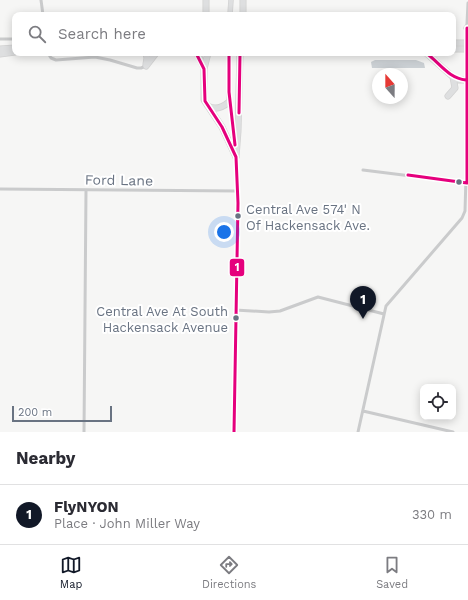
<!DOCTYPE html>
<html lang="en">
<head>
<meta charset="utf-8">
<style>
	body { margin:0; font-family:"Work Sans",sans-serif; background:#f2f2f3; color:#2b2b33 }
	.controls { position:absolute; right:12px; bottom:12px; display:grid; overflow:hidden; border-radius:8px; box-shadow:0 2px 10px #0003 }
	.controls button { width:36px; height:36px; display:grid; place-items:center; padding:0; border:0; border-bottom:1px solid #e1e1e2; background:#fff; color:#2b2b33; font:20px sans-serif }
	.compass { position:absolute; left:372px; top:68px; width:36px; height:36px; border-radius:50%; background:#fff; box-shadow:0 2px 10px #0003; rotate:339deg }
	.scale { position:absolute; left:12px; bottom:10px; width:100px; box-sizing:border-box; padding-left:4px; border:2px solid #697382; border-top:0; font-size:11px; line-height:14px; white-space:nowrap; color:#697382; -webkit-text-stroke:3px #fff; paint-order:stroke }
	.you { position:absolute; left:224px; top:232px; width:14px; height:14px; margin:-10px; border:3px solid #fff; border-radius:50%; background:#1a73e8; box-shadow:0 0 0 6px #1a73e833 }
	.badge { display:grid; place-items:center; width:26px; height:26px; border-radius:50%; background:#111827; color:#fff; font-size:13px; font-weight:700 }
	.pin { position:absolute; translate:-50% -33px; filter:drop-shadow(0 1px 2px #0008) }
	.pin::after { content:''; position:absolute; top:21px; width:14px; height:12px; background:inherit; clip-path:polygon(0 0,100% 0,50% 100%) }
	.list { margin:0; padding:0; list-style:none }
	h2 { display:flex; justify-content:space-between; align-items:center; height:52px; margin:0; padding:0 16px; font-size:17px }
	h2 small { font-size:13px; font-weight:400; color:#7c7c81 }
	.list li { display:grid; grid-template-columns:26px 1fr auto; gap:12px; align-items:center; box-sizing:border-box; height:60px; padding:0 16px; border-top:1px solid #e1e1e2 }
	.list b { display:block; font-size:15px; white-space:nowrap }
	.list p { margin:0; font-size:13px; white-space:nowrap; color:#7c7c81 }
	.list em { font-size:13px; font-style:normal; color:#7c7c81 }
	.icon { flex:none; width:22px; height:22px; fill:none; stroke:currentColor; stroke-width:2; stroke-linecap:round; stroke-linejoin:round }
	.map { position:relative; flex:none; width:468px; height:432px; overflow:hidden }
	.search { position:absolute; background:#fff; box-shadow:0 2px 10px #0003; left:12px; right:12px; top:12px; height:44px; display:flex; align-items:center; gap:10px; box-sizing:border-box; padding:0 14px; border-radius:8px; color:#7c7c81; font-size:15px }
	.sheet { height:112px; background:#fff }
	nav { display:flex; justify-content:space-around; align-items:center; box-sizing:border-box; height:56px; border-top:1px solid #e1e1e2; background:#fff; font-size:11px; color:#7c7c81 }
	nav a { display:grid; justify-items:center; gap:2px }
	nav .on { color:#111827 }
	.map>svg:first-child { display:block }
	.water { fill:#cbd0d4 }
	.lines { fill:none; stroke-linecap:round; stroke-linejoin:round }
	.secondary-casing { stroke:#d3d3d3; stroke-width:5.5 }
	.highway-casing { stroke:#d2d2d2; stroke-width:7 }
	.street { stroke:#cacbcc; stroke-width:3 }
	.secondary { stroke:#dedfe0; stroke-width:4 }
	.highway { stroke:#dedfe0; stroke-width:5.5 }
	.bus-1-casing { stroke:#fff; stroke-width:6 }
	.bus-1 { stroke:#e5007d; stroke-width:3 }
	.bus-dot { fill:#697382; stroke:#fff; stroke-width:1.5 }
	.labels { text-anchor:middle; stroke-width:4; stroke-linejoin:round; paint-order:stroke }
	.bus-label { font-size:13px; fill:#697382; stroke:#fff; text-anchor:start }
	.street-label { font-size:14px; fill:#697382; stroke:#fff }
	.line-badge { stroke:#fff; stroke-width:1.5 }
	.badge-label { font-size:11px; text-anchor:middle; font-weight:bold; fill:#fff }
</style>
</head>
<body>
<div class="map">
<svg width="468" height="432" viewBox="0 0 468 432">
	<rect width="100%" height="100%" fill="#f6f6f5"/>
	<path class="water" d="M 375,60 L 416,60 L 424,63 L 425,68 L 372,68 L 371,62 Z"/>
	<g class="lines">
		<g class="secondary-casing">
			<path id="secondary" d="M 230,15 L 231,0
				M 229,53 L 229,102"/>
		</g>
		<g class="highway-casing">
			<path id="highway" d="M 206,15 L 206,0
				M 243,15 L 243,0
				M 467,28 L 468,27
				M 453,43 L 468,43
				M 0,49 L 15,48
				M 453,49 L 468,49
				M 146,53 L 147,58 L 146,64
				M 196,53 L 199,57 L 204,68
				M 208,53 L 204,69 L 204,100 L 222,127 L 236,157
				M 426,53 L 453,77 L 459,80 L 466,80 L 468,75
				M 0,54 L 15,52
				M 146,66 L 156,53
				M 448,96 L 455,88 L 453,77
				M 208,106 C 216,111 223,107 229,102
				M 236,157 L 238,131 L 240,53"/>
		</g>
		<path class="street" d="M 41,0 L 43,15
			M 0,39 L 15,39
			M 48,53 L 51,58 L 56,60 L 95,57 L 110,60 L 137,68 L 141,68 L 146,66
			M 229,102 L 235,146
			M 363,170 L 467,183
			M 0,189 L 238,191
			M 235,310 L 269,312 L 280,311 L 318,297 L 384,314
			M 363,411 L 453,432
			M 84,432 L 86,190
			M 234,432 L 238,203 L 236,157
			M 358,432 L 386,306 L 462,218 L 465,211 L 467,144 L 466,43 L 468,3"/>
		<use href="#secondary" class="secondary"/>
		<use href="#highway" class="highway"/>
		<g class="bus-1-casing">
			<path id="bus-1" d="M 467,28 L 467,183
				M 196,53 L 204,69 L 205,101 L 222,127 L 236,157 L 238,203 L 234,432
				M 229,53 L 229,92 L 235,145
				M 426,53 C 440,63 448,78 466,80
				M 239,113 L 240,53
				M 408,175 L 467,183"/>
		</g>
		<use href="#bus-1" class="bus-1"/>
	</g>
	<g class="bus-dot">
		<circle cx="459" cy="182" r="3.5"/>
		<circle cx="238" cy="216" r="3.5"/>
		<circle cx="236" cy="318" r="3.5"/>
	</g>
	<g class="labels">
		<g class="bus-label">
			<text x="246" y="214">Central Ave 574' N<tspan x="246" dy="16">Of Hackensack Ave.</tspan></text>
			<text x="228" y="316" text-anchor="end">Central Ave At South<tspan x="228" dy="16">Hackensack Avenue</tspan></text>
		</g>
		<g class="street-label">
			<text transform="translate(119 180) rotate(1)" y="5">Ford Lane</text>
		</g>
	</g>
	<rect class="line-badge" x="229" y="258" width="16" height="19" rx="4" fill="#e5007d"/>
	<g class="badge-label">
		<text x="237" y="271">1</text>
	</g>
</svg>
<div class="controls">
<button><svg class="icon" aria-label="locate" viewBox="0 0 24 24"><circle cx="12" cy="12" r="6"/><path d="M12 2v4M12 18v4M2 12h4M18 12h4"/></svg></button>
</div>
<svg class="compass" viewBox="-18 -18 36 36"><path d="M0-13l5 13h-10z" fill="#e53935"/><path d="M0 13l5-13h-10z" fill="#7c7c81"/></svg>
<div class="scale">200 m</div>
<div class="you"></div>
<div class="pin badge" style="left:363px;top:319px">1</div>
<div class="search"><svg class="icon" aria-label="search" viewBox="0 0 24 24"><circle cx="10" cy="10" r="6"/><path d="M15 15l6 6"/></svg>Search here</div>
</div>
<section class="sheet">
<h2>Nearby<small></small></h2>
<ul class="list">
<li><span class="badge">1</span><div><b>FlyNYON</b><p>Place · John Miller Way</p></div><em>330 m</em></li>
</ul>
</section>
<nav>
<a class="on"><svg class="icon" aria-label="map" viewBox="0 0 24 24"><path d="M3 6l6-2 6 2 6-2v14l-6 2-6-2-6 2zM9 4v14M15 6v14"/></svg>Map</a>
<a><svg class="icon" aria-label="directions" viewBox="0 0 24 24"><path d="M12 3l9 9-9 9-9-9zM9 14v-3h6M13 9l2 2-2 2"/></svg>Directions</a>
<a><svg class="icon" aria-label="saved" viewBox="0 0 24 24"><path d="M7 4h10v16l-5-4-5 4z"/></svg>Saved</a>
</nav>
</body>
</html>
